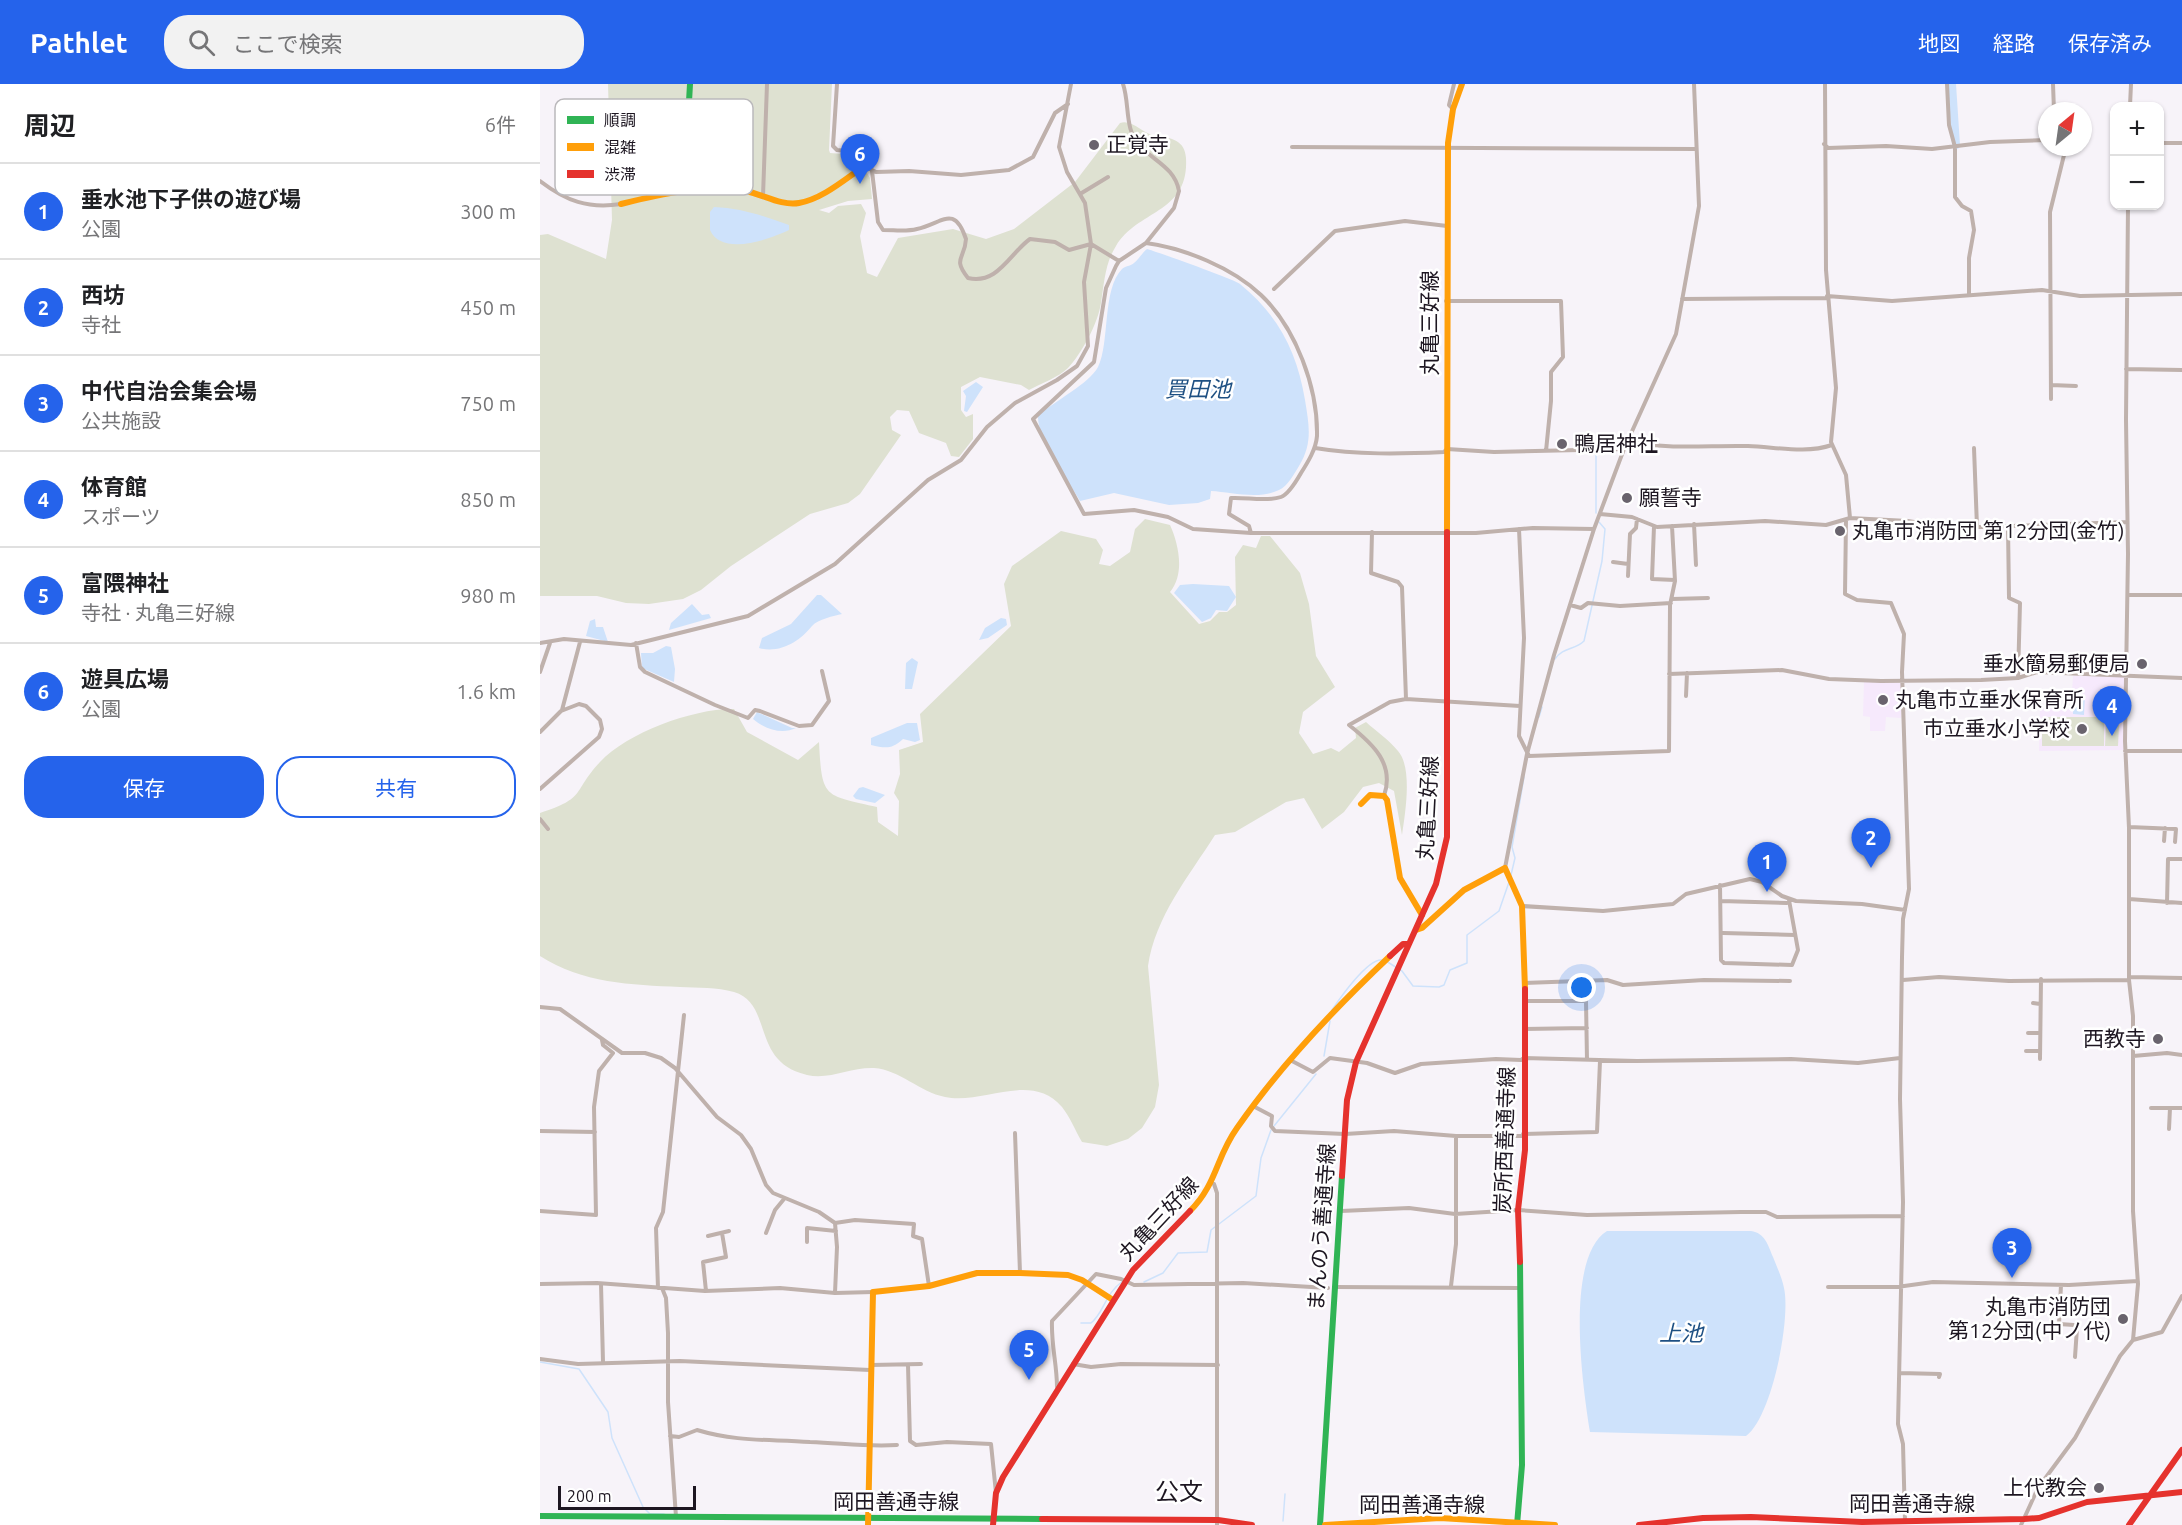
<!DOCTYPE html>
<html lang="ja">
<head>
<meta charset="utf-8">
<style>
	body { margin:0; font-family:Ubuntu,"Noto Sans JP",sans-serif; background:#f2f2f2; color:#202124 }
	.controls { position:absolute; right:18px; top:18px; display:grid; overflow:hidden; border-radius:12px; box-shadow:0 2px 4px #0004 }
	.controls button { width:54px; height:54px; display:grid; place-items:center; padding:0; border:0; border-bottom:2px solid #e0e0e0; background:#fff; color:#202124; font:30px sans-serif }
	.compass { position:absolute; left:1498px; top:18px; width:54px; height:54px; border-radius:50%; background:#fff; box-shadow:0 2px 4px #0004; rotate:29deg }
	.scale { position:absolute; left:18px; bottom:15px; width:138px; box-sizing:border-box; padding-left:6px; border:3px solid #1d1621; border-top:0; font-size:16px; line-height:21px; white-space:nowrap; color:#1d1621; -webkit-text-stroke:4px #fff; paint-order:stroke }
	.you { position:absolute; left:1042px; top:904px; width:21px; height:21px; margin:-15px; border:4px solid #fff; border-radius:50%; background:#1a73e8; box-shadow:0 0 0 9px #1a73e833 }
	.badge { display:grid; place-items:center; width:39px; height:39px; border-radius:50%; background:#2563eb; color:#fff; font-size:20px; font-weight:700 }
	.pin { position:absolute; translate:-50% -50px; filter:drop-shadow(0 2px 3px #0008) }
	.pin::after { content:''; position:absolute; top:32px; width:21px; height:18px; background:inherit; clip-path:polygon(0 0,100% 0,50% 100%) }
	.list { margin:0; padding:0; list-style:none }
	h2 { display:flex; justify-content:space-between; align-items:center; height:78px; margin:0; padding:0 24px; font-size:26px }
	h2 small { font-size:20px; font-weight:400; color:#757577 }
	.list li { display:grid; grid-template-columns:39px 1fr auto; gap:18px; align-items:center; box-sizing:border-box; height:96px; padding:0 24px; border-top:2px solid #e0e0e0 }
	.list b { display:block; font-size:22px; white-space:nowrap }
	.list p { margin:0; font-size:20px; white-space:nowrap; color:#757577 }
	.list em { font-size:20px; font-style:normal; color:#757577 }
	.actions { display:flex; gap:12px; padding:18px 24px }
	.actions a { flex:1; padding:14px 0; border:2px solid #2563eb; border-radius:24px; text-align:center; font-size:21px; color:#2563eb }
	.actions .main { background:#2563eb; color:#fff }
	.icon { flex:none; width:33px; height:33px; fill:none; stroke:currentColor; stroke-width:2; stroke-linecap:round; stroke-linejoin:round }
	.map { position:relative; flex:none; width:1642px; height:1441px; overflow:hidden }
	header { display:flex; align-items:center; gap:36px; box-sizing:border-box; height:84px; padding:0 30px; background:#2563eb; color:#fff }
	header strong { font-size:28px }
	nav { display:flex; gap:33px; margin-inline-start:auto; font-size:21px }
	.search { width:420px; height:54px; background:#f2f2f2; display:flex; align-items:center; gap:15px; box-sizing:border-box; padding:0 21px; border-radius:24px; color:#757577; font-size:22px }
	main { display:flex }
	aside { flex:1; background:#fff }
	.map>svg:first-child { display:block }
	.built { fill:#f6e9fc }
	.green { fill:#dee1d1 }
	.water { fill:#cee2fb }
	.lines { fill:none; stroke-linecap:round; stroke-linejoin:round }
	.stream { stroke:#cee2fb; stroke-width:1.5 }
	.river { stroke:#cee2fb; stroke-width:8 }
	.street { stroke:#bfb1ac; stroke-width:4 }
	.fast { stroke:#30b455; stroke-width:6 }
	.slow { stroke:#ff9f0a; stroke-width:6 }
	.jam { stroke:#e5322d; stroke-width:6 }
	.poi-dot { fill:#69636d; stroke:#fff; stroke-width:2 }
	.labels { text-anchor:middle; stroke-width:5; stroke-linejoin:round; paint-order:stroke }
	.poi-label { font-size:21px; fill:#1d1621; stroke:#fff; text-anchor:start }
	.street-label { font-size:21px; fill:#1d1621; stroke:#fff }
	.water-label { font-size:22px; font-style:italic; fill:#1e5083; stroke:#fff }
	.quarter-label { font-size:24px; fill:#1d1621; stroke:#fff }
	.key { fill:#fff; stroke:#bbb9bc; stroke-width:1.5 }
	.key-label { font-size:16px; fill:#1d1621 }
</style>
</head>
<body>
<header>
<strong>Pathlet</strong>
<div class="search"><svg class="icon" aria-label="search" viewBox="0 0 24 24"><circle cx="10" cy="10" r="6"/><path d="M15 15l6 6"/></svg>ここで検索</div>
<nav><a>地図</a><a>経路</a><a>保存済み</a></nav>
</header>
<main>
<aside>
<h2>周辺<small>6件</small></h2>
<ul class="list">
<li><span class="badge">1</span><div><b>垂水池下子供の遊び場</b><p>公園</p></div><em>300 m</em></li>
<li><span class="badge">2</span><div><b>西坊</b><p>寺社</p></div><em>450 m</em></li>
<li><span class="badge">3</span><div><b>中代自治会集会場</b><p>公共施設</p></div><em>750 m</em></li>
<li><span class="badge">4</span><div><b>体育館</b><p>スポーツ</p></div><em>850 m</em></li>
<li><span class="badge">5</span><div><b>富隈神社</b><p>寺社 · 丸亀三好線</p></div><em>980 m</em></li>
<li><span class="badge">6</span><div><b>遊具広場</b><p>公園</p></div><em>1.6 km</em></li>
</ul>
<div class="actions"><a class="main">保存</a><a>共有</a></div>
</aside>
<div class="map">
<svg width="1642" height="1441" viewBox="0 0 1642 1441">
	<rect width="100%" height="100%" fill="#f7f3f9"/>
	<path class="built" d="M 1533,592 L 1586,593 L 1584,666 L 1499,667 L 1500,623 L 1531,624 Z
		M 1324,597 L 1362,599 L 1361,634 L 1346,633 L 1345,647 L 1330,647 L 1330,633 L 1323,632 Z"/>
	<path class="green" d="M 68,0 L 292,0 L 289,66 L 290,69 L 316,71 L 330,94 L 332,115 L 308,117 L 279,126 L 289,129 L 298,122 L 321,120 L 326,129 L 320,152 L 327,189 L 337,193 L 358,154 L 413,145 L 446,155 L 474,145 L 535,98 L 580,39 C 593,35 603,51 617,52 C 631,54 645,56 646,74 C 649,130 598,125 576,162 C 565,179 564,200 561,219 C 558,239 542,269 528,284 C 519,293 500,300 489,306 L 481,301 L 440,293 L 421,303 L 421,326 L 426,333 L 433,330 L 433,355 L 419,373 L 411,372 L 406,359 L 379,349 L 369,327 L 357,326 L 350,333 L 352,346 L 361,351 L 320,410 L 308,419 L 270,430 L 191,482 L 161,506 L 143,515 L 109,520 L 86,519 L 57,512 L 0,512 L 0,151 L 8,150 L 66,175 L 72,136 Z
		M 605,435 L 630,441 C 639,461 645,490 630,508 L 659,540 L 670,537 L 679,528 L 687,528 L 696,521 L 695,473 L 703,461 L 716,464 L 721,452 L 730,452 L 760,489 L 769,520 L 776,572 L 795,603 L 763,628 L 759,649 L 773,670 L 791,664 L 799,668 L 816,654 L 815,644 L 826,638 C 836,647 849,656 858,667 C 873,684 865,730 862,751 L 854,707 L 839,699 L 823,703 L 804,728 L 782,745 L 764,714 L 746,718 L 695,748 L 675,751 C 649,792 615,833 608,882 L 619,1001 L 615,1023 L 602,1044 L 588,1055 L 567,1062 L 542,1058 C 535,1046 530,1033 522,1023 C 491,987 443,1021 405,1013 C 380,1008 360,986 334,984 C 311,983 290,996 267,991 C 210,978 234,920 194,908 C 177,903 158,904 140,903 C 91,901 42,899 0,872 L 0,729 C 47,714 32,708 60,678 C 88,648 155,624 194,625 L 207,648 L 258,676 L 279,658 C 282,714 283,711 337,723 L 338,738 L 358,752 L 359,717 L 354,709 L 360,690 L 359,666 L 383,658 L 380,630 L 471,542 L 464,500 L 472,482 L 521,447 L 556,455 L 563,466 L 559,480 L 570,482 L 590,468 L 595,445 Z
		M 1502,633 L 1564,633 L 1564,662 L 1502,662 Z
		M 1566,641 L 1579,641 L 1578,662 L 1565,662 Z"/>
	<path class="water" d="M 174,123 C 201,124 224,132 249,141 L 249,146 C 230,155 182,173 170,146 L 170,128 Z
		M 607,165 C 612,166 696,196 700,200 C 739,232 757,268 765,316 C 769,341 773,359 759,382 C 754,390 748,402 739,406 C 719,416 691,408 671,407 L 670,415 L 658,419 L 629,421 L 574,409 L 540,417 C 528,396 497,354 498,332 C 514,317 549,300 558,283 C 570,259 562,205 582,185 C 585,182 591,182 594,179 C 599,175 602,169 607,165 Z
		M 436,298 L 443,303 L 427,328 L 424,327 L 426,312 L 423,307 Z
		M 653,500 L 689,502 L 696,513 L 687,527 L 676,526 L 671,534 L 662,538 L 634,509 L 640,501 Z
		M 277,511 L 281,511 L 302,530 C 294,532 278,535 272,542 C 260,557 240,570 219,564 L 222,554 L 251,540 Z
		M 152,520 L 162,531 L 169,530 L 171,534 L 129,546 L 131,539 Z
		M 461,534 L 466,535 L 467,541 L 448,554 L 439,556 L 445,544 Z
		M 55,535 L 56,543 L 63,543 L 68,558 L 46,552 L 50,537 Z
		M 126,562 L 131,563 L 135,585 L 134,598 L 102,584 L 101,569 L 113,569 Z
		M 372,574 L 378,578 L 372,605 L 365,605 L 366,579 Z
		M 1533,610 L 1545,611 L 1544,631 L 1533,630 Z
		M 217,628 L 252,644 L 256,644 C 242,651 225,645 213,635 Z
		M 367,639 L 377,639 L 380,656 L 375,658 L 363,655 C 351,666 345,664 331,661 L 331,654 Z
		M 323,703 L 345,711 L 335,719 L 316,715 L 313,712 L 319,704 Z
		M 1067,1147 L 1211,1147 C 1225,1149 1228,1161 1233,1173 C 1237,1183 1242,1194 1244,1204 C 1251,1235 1232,1333 1206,1352 L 1050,1348 C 1043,1304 1024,1174 1067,1147 Z"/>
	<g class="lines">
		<path class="stream" d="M 1056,429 L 1056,369
			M 1015,575 C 1023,563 1035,566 1044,557 L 1062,477 L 1065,445 L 1059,438
			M 999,633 L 1002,623
			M 971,791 L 975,774 L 972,763 L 984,693
			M 846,877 L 862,887 L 873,902 L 899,903 L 904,901 L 910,886 L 927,879 L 927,851 L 959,827 L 969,798
			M 792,926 C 800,914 828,874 842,876
			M 784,972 L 790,937
			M 734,1042 L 776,990
			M 604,1198 L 623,1189 L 638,1169 L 667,1168 L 671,1146 L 716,1112 L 721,1074 L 731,1046
			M 541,1239 L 551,1239 C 564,1229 565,1209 583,1197
			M 0,1278 L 39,1285 L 68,1328 L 72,1354 L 103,1423 L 110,1430 L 124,1430
			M 743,1437 L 745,1410"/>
		<path class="river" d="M 1412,0 L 1416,61"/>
		<path class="street" d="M 297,0 L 293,62 L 297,66 L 318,68 L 324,76 L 323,83
			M 583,0 C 590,20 584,46 600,62 C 614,77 635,84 639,107 L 634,124 L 606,159 L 579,177 L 576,182 L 566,204 L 554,278 L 493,335 L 544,430 L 594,426 L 628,433 L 653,445 L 711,449 L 936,449 L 993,444 L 1054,445
			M 1285,0 L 1286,186 L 1296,304 L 1291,358 L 1306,391 L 1310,434
			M 1407,0 L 1409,41 L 1415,63 L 1415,113 L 1422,122 L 1431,127 L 1434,146 L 1429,174 L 1429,211
			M 1513,0 L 1514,27
			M 1590,22 L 1591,0
			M 913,25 L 909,21 L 914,0
			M 1620,59 L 1642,59
			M 1284,60 L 1288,64 L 1346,62 L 1392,65 L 1450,58 L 1507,56
			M 752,63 L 1156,65
			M 324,82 L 336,88 L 369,87 L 421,91 L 469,86 L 493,73 L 515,29 L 528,20
			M 332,87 L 338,138 L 343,146 C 355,146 366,148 377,145 C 403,139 414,120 426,155 C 425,175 412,174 428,194 C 458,201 470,169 490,155 L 515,158 L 529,166 L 551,160 L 579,177
			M 0,97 C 26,117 48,125 81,120
			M 540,110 L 568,93
			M 223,112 L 227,0
			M 606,159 C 644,164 693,184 721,211 C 756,244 778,304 777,352 C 776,365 768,378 761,389 C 757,396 749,410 741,413 C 727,418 706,413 691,414 L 689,430 L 709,442 L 711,449
			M 734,205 L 795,147 L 865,137 L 907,142
			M 1287,212 L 1352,217 L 1502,206 L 1540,212 L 1642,210
			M 1142,215 L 1287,214
			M 906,217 L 1021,217 L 1023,273 L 1011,288 L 1011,317 L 1006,367
			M 1586,285 L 1642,286
			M 1511,301 L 1536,302
			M 1511,315 L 1510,128 L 1526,63
			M 1087,357 C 1127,366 1168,361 1208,362 C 1236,363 1266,370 1292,361
			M 775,364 C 817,371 861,370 904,368 L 907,365 L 954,368 L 1084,365
			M 1434,364 L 1437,443
			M 1060,430 L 1092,433 L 1117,443 L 1225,437 L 1286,441 L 1310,434 L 1368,437 L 1410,444 L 1587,438
			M 1306,436 L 1305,510 L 1317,516 L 1351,519 L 1364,550 L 1362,588 L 1369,805 L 1363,835 L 1362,873 L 1360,1015 L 1363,1118 L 1358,1340 L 1363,1360 L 1365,1437
			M 1154,440 L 1156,481
			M 1114,442 L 1112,495 L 1135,496
			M 1468,443 L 1469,514 L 1480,519 L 1478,594
			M 979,445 L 984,554 L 979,652 L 989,672 L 1129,667 L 1130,521 L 1135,497 L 1132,442
			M 832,448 L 831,489 L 858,498 L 862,503 L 866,615
			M 1073,478 L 1088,480
			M 1088,492 L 1090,450 L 1096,444 L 1097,435
			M 1588,511 L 1642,511
			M 1132,515 L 1168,514
			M 1030,521 L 1041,524 L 1048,519 L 1080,522 L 1131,519
			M 0,559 L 24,555 L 91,561 L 208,532 L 295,480 L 388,396 L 421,376 L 447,343 L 475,319 L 517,296 L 537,282 L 548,262 L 544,198 L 551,160 L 545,119 L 527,88 L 519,63 L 531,0
			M 96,559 L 100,583 L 105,588 L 175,621 L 208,634 L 215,626 L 220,627 L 259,642 L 272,641 L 289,617 L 282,587
			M 0,588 L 10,559
			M 1129,590 L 1242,586 L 1289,595 L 1341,597 L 1441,596 L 1478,594 L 1497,588 L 1642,594
			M 1146,612 L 1147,589
			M 22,626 L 40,558
			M 0,648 L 21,627 L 39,620 L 46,622 L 60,636 L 62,645 L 59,653 L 0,705
			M 1585,667 L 1642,667
			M 844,712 C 855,680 833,660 809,641 L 850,618 L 866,615 L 980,622
			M 0,735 L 8,745
			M 1589,743 L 1636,745 L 1635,758
			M 1624,757 L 1625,744
			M 965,784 L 987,670 L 1014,571 L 1054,445 L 1084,365 L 1136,250 L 1159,122 L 1154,0
			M 1180,801 L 1181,876 L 1184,879 L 1252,881 L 1258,866 L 1249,816
			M 1589,815 L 1642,819
			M 1181,817 L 1247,819
			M 1627,819 L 1628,775 L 1642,775
			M 982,822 L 1063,827 L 1133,820 L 1146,810 L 1210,795 L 1222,798 L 1242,812 L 1256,817 L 1322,820 L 1365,826
			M 1183,849 L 1255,851
			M 1590,893 L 1642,894
			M 1363,896 L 1399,893 L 1469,897 L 1589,896
			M 984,899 L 1067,896 L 1083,901 L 1164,896 L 1250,897
			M 984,917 L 1046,917 L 1047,976
			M 1493,919 L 1500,920
			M 0,923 L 20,925 L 82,969 L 105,969 L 121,974 L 135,984 L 177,1033 L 201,1051 L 211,1065 L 226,1101 L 233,1109 L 279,1128 L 295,1139 L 315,1136 L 374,1140 L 373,1152 L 382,1155 L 389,1202
			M 984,945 L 1047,944
			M 1488,949 L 1500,949
			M 1486,967 L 1500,967
			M 1593,972 L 1627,969 L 1642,971
			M 1500,975 L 1501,895
			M 752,977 L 773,988 L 790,974 L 827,979 L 855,989 L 881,980 L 956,975 L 981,976 L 984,974 L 1097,977 L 1251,975 L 1318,979 L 1360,974
			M 713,1022 L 732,1032 L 731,1042 L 735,1047 L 805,1050 L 854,1047 L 916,1052 L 983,1052
			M 1611,1024 L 1642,1024
			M 1629,1045 L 1630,1024
			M 0,1047 L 55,1048
			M 475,1049 L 480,1189
			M 983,1050 L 1057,1048 L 1060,977
			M 674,1100 L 677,1109 L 677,1441
			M 0,1127 L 56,1131 L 54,1023 L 59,987 L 73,969 L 63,961 L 62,956
			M 801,1127 L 869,1124 L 915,1130 L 978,1126 L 1047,1131 L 1201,1128 L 1226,1128 L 1237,1133 L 1363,1132
			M 226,1149 L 235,1126 L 244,1115
			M 168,1152 L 189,1147
			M 267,1158 L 267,1144 L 296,1147
			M 0,1200 L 57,1199 L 165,1207 L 240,1204 L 295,1209 L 333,1208
			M 61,1200 L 63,1278
			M 1521,1201 L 1519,1240 L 1534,1241 L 1537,1244 L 1535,1273
			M 911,1202 L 916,1160 L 916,1052
			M 795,1203 L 979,1204
			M 1288,1203 L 1357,1203 L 1393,1198 L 1529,1201 L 1598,1197
			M 118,1204 L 116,1144 L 123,1128 L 144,931
			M 122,1204 L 126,1214 L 128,1249 L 128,1318 L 136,1433
			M 166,1207 L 163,1178 L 186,1173 L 182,1149
			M 295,1209 L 297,1163 L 295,1139
			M 1593,1256 L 1622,1248 L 1642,1212
			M 0,1275 L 38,1280 L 140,1277 L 330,1286
			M 533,1280 L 551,1283 L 581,1280 L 678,1281
			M 331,1281 L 381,1280
			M 368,1281 L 370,1357 L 376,1361 L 407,1358 L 451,1360 L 456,1409
			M 1360,1289 L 1400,1290 L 1399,1293
			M 517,1303 C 517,1281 511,1260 512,1237 L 556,1190 L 581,1195 L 594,1201 L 703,1199 L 788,1204
			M 130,1352 L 139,1353 L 157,1346 C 197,1358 228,1355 270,1358 C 302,1359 325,1363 357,1361
			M 1481,1441 L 1498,1404 L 1535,1354 L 1580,1272 L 1593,1256 L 1598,1200 L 1593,1127 L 1593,932 L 1589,896 L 1589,744 L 1585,657 L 1588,470 L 1586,336 L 1588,122"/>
		<path class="fast" d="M 144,106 L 150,0
			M 0,1432 L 502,1435
			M 780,1441 L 802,1092
			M 977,1441 L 982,1381 L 980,1178"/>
		<path class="slow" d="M 81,120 C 121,110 164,100 205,107 C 223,110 240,122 259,119 C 282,115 304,96 323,83
			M 907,448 L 908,59 L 913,25 L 922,0
			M 821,720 L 830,711 L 844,712 L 847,716 L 860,794 L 882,831
			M 876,846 L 882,844 L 924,806 L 965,784 L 982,822 L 985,905
			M 650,1127 C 677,1100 676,1073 697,1044 C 740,982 795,924 850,872
			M 328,1441 L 333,1208 L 389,1202 L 437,1189 L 480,1189 L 528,1191 L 542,1196 L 573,1216
			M 785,1441 L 900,1434 L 1015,1441"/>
		<path class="jam" d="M 850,872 L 863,860 L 869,860 L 896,800 L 907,753 L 907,448
			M 802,1092 L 807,1016 L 816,978 L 869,860
			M 980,1178 L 978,1126 L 985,1066 L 985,905
			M 502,1435 L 678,1436 L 712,1441
			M 453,1441 L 456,1409 L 463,1393 L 593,1186 L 650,1127
			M 1099,1441 L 1163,1434 L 1211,1433 L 1322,1438 L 1484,1435 L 1499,1434 L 1547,1418 L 1642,1408
			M 1589,1441 L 1642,1366"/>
	</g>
	<g class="poi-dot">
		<circle cx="554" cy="61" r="6"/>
		<circle cx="1022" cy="360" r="6"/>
		<circle cx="1087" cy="414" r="6"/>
		<circle cx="1300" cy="447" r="6"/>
		<circle cx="1602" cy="580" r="6"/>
		<circle cx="1343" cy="616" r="6"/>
		<circle cx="1542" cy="645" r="6"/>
		<circle cx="1618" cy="955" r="6"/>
		<circle cx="1583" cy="1235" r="6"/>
		<circle cx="1559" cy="1404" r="6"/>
	</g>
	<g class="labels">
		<g class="poi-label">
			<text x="566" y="68">正覚寺</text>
			<text x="1034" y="367">鴨居神社</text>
			<text x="1099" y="421">願誓寺</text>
			<text x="1312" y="454">丸亀市消防団 第12分団(金竹)</text>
			<text x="1590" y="587" text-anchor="end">垂水簡易郵便局</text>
			<text x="1355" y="623">丸亀市立垂水保育所</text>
			<text x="1530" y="652" text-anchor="end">市立垂水小学校</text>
			<text x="1606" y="962" text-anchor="end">西教寺</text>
			<text x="1571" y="1230" text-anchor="end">丸亀市消防団<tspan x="1571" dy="24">第12分団(中ノ代)</tspan></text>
			<text x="1547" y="1411" text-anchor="end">上代教会</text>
		</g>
		<g class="street-label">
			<text transform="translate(890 239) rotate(-90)" y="7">丸亀三好線</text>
			<text transform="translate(888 724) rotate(-87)" y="7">丸亀三好線</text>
			<text transform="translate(965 1056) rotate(-88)" y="7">炭所西善通寺線</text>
			<text transform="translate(619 1135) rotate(-47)" y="7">丸亀三好線</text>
			<text transform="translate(782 1143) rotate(-86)" y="7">まんのう善通寺線</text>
			<text x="356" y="1425">岡田善通寺線</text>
			<text x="1372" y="1427">岡田善通寺線</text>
			<text x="882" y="1428">岡田善通寺線</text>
		</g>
		<g class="water-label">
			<text x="658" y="313">買田池</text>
			<text x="1141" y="1257">上池</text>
		</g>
		<g class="quarter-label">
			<text x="639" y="1416">公文</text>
		</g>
	</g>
	<rect x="15" y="15" width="198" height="96" rx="9" class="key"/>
	<rect x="27" y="32" width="27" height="8" fill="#30b455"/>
	<rect x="27" y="59" width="27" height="8" fill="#ff9f0a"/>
	<rect x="27" y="86" width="27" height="8" fill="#e5322d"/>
	<g class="key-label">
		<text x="64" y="42">順調</text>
		<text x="64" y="69">混雑</text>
		<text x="64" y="96">渋滞</text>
	</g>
</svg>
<div class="controls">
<button>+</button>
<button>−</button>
</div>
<svg class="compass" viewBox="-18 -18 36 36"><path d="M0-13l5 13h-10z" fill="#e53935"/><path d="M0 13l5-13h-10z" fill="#757577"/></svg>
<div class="scale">200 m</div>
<div class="you"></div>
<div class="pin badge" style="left:1227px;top:808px">1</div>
<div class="pin badge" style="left:1331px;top:784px">2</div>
<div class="pin badge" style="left:1472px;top:1194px">3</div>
<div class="pin badge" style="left:1572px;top:652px">4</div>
<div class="pin badge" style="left:489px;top:1296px">5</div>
<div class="pin badge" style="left:320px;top:100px">6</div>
</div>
</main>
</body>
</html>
